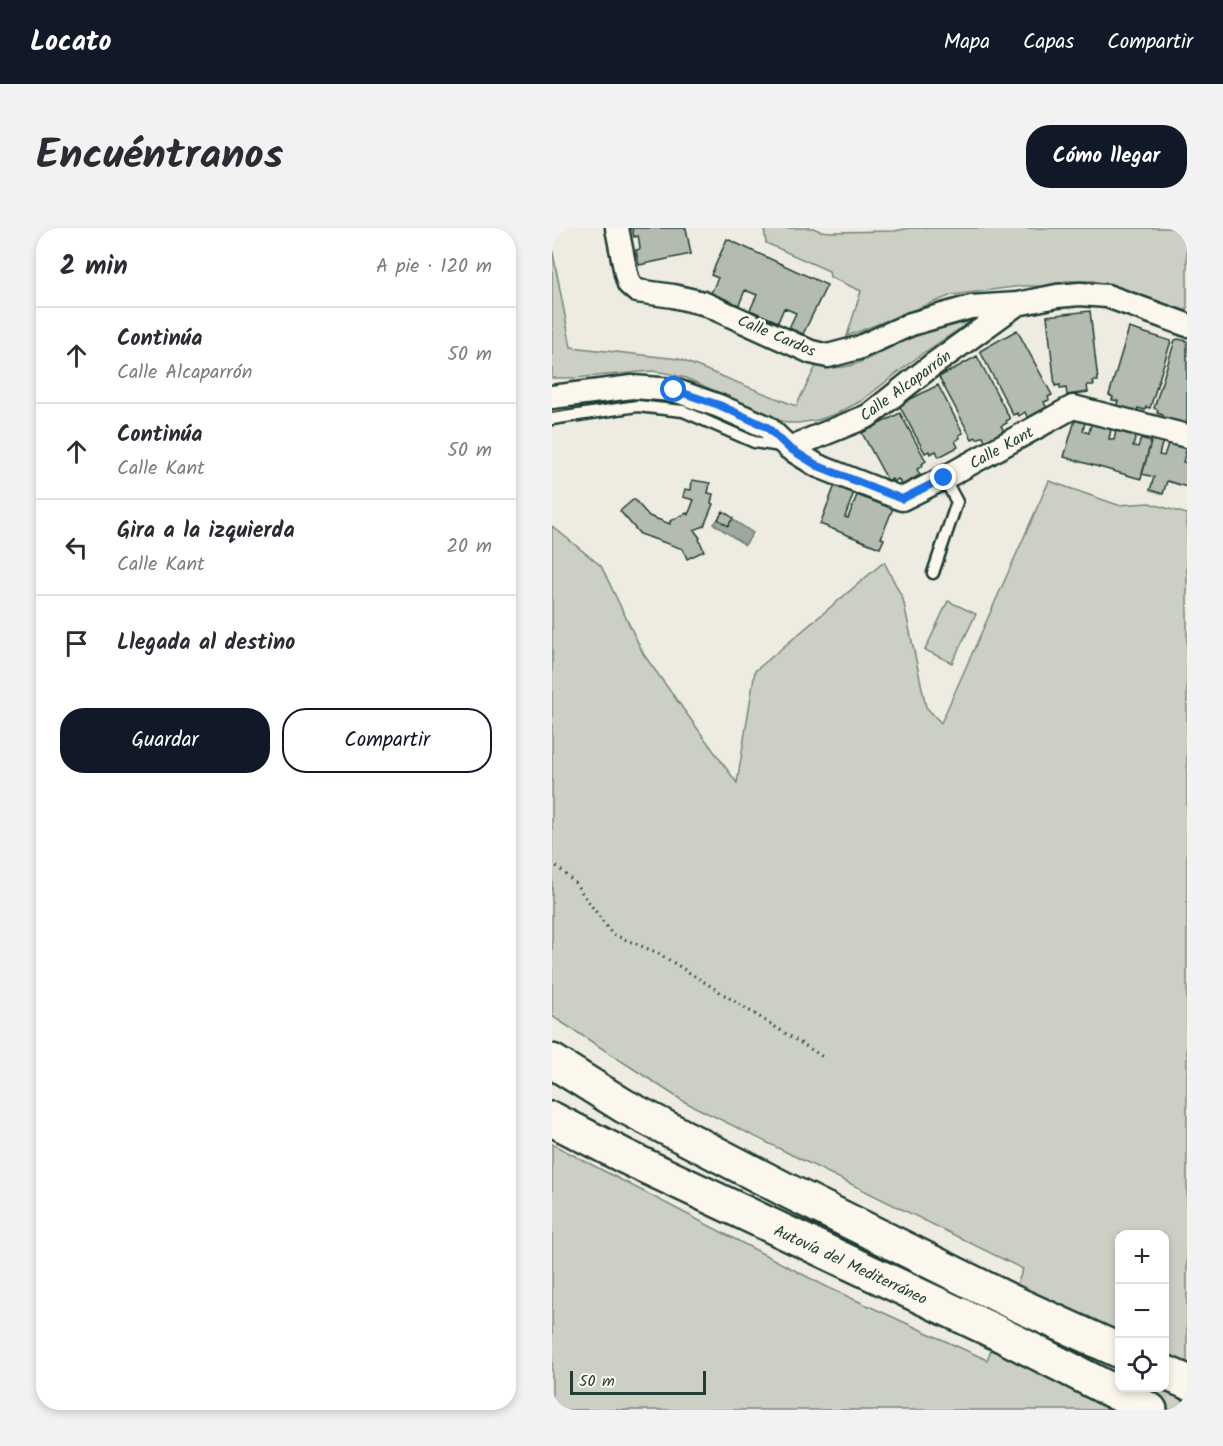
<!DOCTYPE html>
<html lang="es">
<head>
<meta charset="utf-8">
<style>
	body { margin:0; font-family:Kalam,sans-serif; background:#f2f2f3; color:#2b2b33 }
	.controls { position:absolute; right:18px; bottom:18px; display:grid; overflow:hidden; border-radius:12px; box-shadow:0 3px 9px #0003 }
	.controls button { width:54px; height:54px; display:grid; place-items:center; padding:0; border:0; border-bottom:2px solid #e1e1e2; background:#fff; color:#2b2b33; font:30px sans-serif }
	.scale { position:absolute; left:18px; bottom:15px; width:136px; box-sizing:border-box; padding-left:6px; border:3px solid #1f3d34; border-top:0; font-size:16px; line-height:21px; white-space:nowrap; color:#1f3d34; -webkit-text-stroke:4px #fbf7ec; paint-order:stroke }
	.stop { position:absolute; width:18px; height:18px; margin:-14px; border:4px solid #1a73e8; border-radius:50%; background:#fff }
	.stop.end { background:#1a73e8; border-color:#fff; box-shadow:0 2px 6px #0008 }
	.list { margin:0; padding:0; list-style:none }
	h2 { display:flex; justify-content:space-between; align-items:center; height:78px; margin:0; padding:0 24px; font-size:26px }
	h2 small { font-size:20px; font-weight:400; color:#7c7c81 }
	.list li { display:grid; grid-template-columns:39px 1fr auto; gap:18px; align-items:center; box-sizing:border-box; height:96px; padding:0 24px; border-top:2px solid #e1e1e2 }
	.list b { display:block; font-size:22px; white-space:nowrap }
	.list p { margin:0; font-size:20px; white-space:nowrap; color:#7c7c81 }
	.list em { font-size:20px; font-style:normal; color:#7c7c81 }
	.actions { display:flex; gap:12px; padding:18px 24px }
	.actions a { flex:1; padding:14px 0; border:2px solid #111827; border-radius:24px; text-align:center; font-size:21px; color:#111827 }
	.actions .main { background:#111827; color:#fff }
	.icon { flex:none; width:33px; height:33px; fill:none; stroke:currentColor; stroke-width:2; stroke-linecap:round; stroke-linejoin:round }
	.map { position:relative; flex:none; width:635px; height:1182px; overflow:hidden; border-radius:24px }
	header { display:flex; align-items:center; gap:36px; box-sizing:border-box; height:84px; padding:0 30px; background:#111827; color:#fff }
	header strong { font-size:28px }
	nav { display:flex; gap:33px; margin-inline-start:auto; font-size:21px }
	.intro { display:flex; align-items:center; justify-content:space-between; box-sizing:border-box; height:144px; padding:0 36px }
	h1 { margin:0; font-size:42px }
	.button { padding:15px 27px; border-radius:24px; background:#111827; color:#fff; font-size:21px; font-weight:700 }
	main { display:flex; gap:36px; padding:0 36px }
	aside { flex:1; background:#fff; border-radius:24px; box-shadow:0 3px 9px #0003 }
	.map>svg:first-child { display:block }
	.green { fill:#cbcfc4; stroke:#75867c; stroke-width:1.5; fill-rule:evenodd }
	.water { fill:#9fa89f; stroke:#6c7d74; stroke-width:1.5 }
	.building { fill:#b4bbb0; stroke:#1f3d34; stroke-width:1.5 }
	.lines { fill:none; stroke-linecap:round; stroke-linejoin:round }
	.service-casing { stroke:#1f3d34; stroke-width:15 }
	.minor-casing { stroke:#1f3d34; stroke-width:27 }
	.motorway-casing { stroke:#1f3d34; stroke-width:38 }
	.path { stroke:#1f3d34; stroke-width:3; stroke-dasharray:1.5 4.5; stroke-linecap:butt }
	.service { stroke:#fbf7ec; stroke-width:10 }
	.minor { stroke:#fbf7ec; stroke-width:22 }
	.motorway { stroke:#fbf7ec; stroke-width:33 }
	.route { stroke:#1a73e8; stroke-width:8 }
	.labels { text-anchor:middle; stroke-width:5; stroke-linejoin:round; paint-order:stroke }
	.street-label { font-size:16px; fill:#1f3d34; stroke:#fbf7ec }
</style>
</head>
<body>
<header>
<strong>Locato</strong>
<nav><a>Mapa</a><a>Capas</a><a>Compartir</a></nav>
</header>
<div class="intro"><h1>Encuéntranos</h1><a class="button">Cómo llegar</a></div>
<main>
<aside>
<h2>2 min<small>A pie · 120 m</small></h2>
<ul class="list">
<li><svg class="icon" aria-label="ahead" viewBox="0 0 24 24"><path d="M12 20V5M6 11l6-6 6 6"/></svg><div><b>Continúa</b><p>Calle Alcaparrón</p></div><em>50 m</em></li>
<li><svg class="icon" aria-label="ahead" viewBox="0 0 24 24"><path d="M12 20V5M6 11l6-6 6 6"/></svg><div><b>Continúa</b><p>Calle Kant</p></div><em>50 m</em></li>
<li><svg class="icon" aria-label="left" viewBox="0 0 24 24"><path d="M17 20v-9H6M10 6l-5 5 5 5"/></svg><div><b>Gira a la izquierda</b><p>Calle Kant</p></div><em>20 m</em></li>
<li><svg class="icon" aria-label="arrive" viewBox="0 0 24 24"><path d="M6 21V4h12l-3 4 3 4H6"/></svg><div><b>Llegada al destino</b></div></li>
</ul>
<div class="actions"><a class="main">Guardar</a><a>Compartir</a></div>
</aside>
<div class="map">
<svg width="635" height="1182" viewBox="0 0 635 1182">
	<rect width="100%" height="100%" fill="#eeece1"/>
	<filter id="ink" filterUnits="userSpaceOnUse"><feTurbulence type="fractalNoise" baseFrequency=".0167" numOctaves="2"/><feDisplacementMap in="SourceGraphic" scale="12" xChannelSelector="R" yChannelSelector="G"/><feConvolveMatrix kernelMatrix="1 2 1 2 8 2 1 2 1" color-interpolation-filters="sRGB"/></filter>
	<g filter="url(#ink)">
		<path class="green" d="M 212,0 L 261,0 L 268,3 L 280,4 L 343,3 L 357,0 L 635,0 L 635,83 L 542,53 L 514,53 L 492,58 L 470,58 L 400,67 L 295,108 L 309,63 L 278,49 L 277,43 L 214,15 Z
			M 0,20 L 19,119 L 127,131 L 244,178 L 264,138 C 300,146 320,127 352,113 C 373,104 397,98 420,93 L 371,125 L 309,173 L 286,185 L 266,192 L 246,195 L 234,195 L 134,150 L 114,145 L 100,143 L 22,150 L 0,150 Z
			M 497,253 L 566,277 L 597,275 L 635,286 L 635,1182 L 0,1182 L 0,916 L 275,1059 L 435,1132 L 471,1041 L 131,873 L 0,788 L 0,298 L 49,338 L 92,427 L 185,555 L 203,443 L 332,334 L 351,371 L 374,479 L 389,495 ZM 568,1006 L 612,1006 L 612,1160 L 568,1160 Z
			M 396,373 L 424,386 L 400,435 L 373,422 Z"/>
		<path class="water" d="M 166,291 L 176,298 L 180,291 L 201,305 L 193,317 L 162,296 Z"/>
		<path class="building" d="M 80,0 L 134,0 L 139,26 L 87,37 L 84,22 L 88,21 L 87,12 L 86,8 L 82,9 Z
			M 175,11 L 275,57 L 251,106 L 237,100 L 244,85 L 232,80 L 226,94 L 198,82 L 205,67 L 193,62 L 187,77 L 159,65 L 166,50 L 159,47 Z
			M 538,83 L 546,153 L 541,153 L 542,157 L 535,157 L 536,164 L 515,167 L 514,160 L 508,161 L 508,157 L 503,158 L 495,88 Z
			M 577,100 L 619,113 L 598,180 L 594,179 L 593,182 L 586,180 L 585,186 L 564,180 L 566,173 L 560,172 L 561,169 L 557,167 Z
			M 465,102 L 500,167 L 496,169 L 497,172 L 492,174 L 495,181 L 476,191 L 473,184 L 467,188 L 465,185 L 461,187 L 428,123 Z
			M 626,111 L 635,113 L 635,194 L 632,200 L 609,193 L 611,187 L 605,185 L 606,182 L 602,180 L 623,112 Z
			M 425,128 L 458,191 L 454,193 L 455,195 L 449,198 L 453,204 L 434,215 L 431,208 L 425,211 L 424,209 L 420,211 L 387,149 Z
			M 386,157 L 411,205 L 407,207 L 408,210 L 403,213 L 406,219 L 387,229 L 384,223 L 378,226 L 377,223 L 373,225 L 347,177 Z
			M 348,185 L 374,233 L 370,236 L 371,238 L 365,241 L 368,247 L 350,257 L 346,251 L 341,254 L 340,251 L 336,253 L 310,205 Z
			M 523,192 L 533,194 L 531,203 L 537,205 L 539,196 L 559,201 L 557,211 L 559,211 L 562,212 L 564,203 L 584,208 L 581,218 L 586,219 L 589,210 L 599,214 L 589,251 L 512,229 Z
			M 600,210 L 611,212 L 607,227 L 612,228 L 617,213 L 635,219 L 631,234 L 635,235 L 635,259 L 615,253 L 611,266 L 598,262 L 602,249 L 590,246 Z
			M 140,252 L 158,255 L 156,265 L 161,266 L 159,275 L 161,276 L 152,298 L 142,302 L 148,310 L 147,311 L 152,323 L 135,331 L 131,321 L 88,306 L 68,283 L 82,271 L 97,288 L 118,296 L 118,293 L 135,285 L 136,287 L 142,272 L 131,269 L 133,261 L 139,262 Z
			M 283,257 L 302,264 L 293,289 L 296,290 L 305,267 L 341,280 L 329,310 L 332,311 L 328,320 L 268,296 Z
			M 171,283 L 181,290 L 176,298 L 166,291 Z"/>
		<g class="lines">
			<g class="service-casing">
				<path id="service" d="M 0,191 L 85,178 L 131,183 L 202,214 L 229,218
					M 381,345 L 405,274 L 392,250"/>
			</g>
			<g class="minor-casing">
				<path id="minor" d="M 65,0 L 74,46 L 77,56 L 85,63 L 121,68 L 151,75 L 259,124 L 276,128 L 306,120 L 359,96 L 419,79 L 465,76
					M 0,169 L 80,159 L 122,162 L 167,178 L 215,199 L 237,220 L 266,238 L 350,271 L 392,250 L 521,179 L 635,208
					M 237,220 L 316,188 L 379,138 L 465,76 L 505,68 L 528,66 L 555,68 L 635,97"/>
			</g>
			<g class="motorway-casing">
				<path id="motorway" d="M 0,833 L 72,878 L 238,964 L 458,1073 L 568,1123
					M 0,891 L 74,929 L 446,1105 L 598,1182
					M 612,1144 L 635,1154"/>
			</g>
			<path class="path" d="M 0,634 L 23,655 L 60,706 L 106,725 L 271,829"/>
			<use href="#service" class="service"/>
			<use href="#minor" class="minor"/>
			<use href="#motorway" class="motorway"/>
		</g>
	</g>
	<g class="lines" filter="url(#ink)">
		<path class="route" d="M 122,162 L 167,177 L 215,199 L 237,220 L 266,238 L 350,271 L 392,250"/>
	</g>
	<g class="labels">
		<g class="street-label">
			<text transform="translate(225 107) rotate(23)" y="6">Calle Cardos</text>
			<text transform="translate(353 157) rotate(-36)" y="6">Calle Alcaparrón</text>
			<text transform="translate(449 219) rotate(-29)" y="6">Calle Kant</text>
			<text transform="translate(299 1036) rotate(25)" y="6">Autovía del Mediterráneo</text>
		</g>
	</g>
</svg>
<div class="controls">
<button>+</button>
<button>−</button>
<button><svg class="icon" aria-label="locate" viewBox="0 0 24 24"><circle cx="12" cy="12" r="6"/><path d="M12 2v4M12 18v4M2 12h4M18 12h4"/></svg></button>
</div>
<div class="scale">50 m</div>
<div class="stop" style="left:122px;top:162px"></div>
<div class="stop end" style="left:392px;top:250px"></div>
</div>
</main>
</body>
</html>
